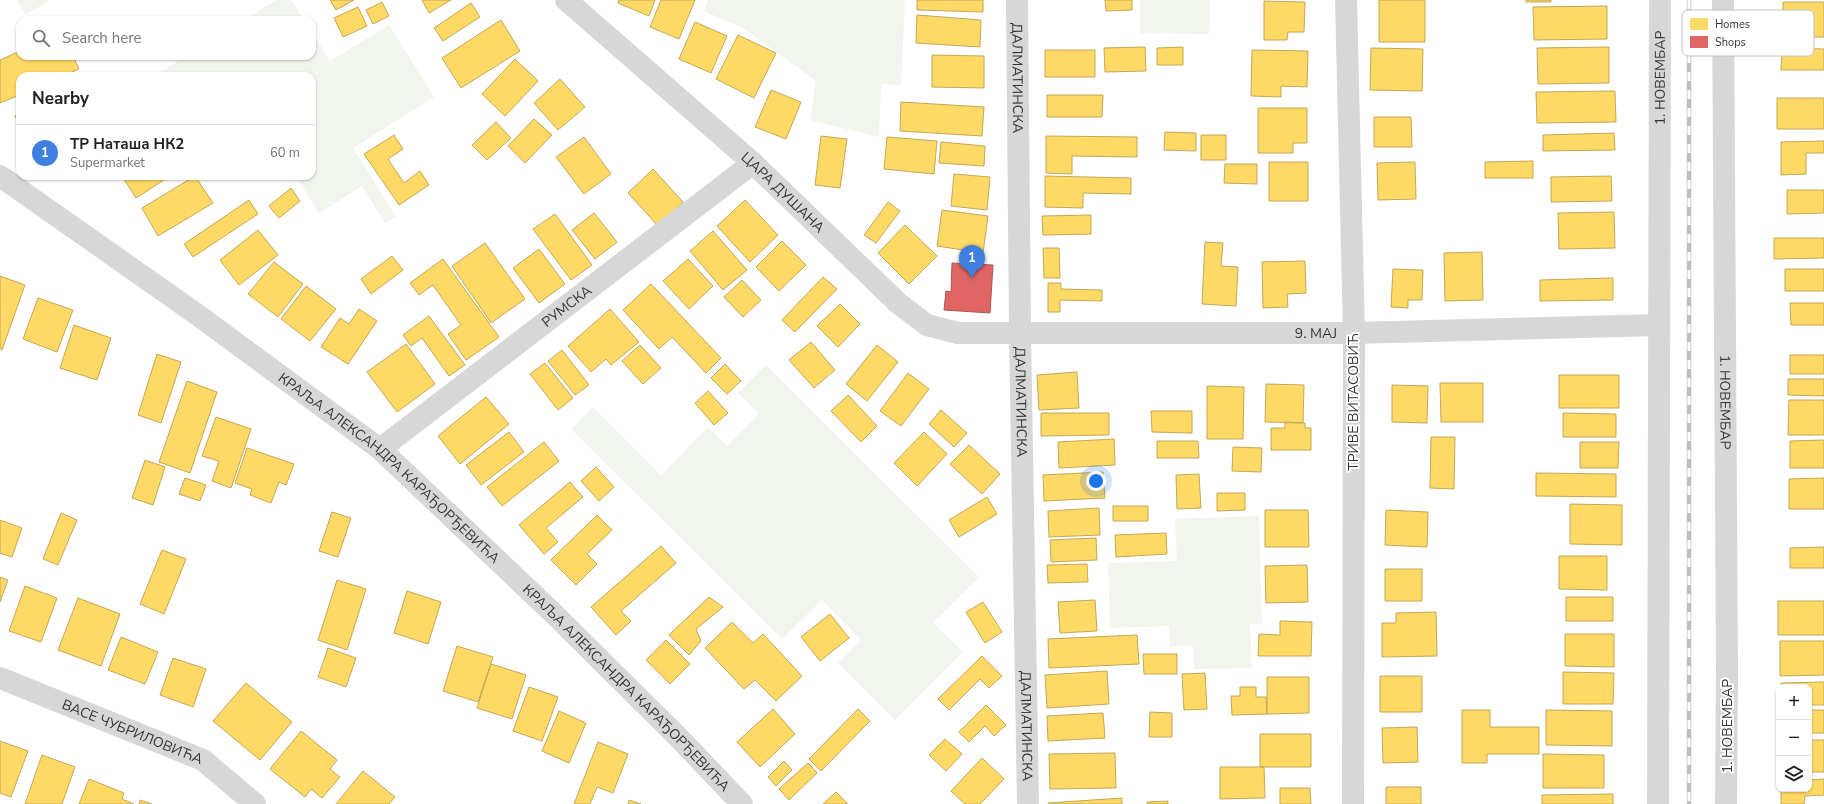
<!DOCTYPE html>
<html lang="en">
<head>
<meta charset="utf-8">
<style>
	body { margin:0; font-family:"Nunito Sans",sans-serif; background:#f6f6f6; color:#202124 }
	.controls { position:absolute; right:12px; bottom:12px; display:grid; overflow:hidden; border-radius:8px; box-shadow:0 1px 3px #0004 }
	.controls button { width:36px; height:36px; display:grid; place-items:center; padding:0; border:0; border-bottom:1px solid #e0e0e0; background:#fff; color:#202124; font:20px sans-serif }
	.you { position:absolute; left:1096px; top:481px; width:14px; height:14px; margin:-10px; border:3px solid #fff; border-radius:50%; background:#1a73e8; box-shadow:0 0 0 6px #1a73e833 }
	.badge { display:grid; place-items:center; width:26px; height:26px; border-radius:50%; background:#db2777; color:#fff; font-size:13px; font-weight:700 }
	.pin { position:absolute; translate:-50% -33px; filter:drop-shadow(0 1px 2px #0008) }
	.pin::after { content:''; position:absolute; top:21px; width:14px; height:12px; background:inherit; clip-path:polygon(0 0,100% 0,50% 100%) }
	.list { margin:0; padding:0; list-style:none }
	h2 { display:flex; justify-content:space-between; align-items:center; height:52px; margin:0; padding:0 16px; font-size:17px }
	h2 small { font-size:13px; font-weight:400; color:#757577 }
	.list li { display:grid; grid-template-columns:26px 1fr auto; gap:12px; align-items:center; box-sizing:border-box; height:56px; padding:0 16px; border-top:1px solid #e0e0e0 }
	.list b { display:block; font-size:15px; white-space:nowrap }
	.list p { margin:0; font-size:13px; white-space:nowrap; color:#757577 }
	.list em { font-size:13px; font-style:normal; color:#757577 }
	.icon { flex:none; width:22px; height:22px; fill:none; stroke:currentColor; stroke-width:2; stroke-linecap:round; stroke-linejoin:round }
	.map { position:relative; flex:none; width:1824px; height:804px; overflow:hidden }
	.search { position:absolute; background:#fff; box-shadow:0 1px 3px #0004; left:16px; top:16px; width:300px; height:44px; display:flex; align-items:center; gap:10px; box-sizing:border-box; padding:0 14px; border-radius:12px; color:#757577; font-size:15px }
	.panel { position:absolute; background:#fff; box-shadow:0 1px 3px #0004; left:16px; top:72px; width:300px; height:108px; border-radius:12px }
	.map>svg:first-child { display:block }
	.green { fill:#f1f5ed }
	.homes { fill:#ffd966; stroke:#c2a757 }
	.shops { fill:#e06666; stroke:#ac5757 }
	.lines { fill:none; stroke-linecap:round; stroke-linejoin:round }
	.minor { stroke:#d7d7d7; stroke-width:22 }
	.tertiary { stroke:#d7d7d7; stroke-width:22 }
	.rail-casing { stroke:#bebebe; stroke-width:4.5 }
	.rail { stroke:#fff; stroke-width:3; stroke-dasharray:9; stroke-linecap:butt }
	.labels { text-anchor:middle; stroke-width:4; stroke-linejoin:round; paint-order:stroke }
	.street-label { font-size:14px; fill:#333; stroke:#fff }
	.key { fill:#fff; stroke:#c2c2c2; stroke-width:1 }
	.key-label { font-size:11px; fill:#333 }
</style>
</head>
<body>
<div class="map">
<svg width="1824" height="804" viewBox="0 0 1824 804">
	<rect width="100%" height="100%" fill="#fff"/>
	<path class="green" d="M 17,0 L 50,0 L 26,15 Z
		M 276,0 L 291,0 L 304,20 L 244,20 Z
		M 708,0 L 905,0 L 901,85 L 881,84 L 879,137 L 810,120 L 816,81 L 743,28 L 704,11 Z
		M 1140,0 L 1210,0 L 1209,34 L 1140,33 Z
		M 389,25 L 434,97 L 353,148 L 396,217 L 385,223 L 362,186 L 319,213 L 296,176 L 312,176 L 312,76 L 154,76 L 186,56 L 312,56 L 312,32 L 330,61 Z
		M 766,365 L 979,577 L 933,623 L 963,652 L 895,720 L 838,663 L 861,640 L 822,600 L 782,639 L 571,429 L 593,407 L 661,475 L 708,427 L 727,446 L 759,414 L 738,393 Z
		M 1259,516 L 1262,624 L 1250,624 L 1252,668 L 1194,669 L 1193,646 L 1170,646 L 1169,626 L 1110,628 L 1108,563 L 1177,561 L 1175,519 Z"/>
	<path class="homes" d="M 330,0 L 354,0 L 336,10 Z
		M 422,0 L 451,0 L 429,13 Z
		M 619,0 L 655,0 L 649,16 L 618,3 Z
		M 661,0 L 695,0 L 679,39 L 650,27 Z
		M 917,0 L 983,0 L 983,12 L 917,10 Z
		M 1105,0 L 1132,0 L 1132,10 L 1106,11 Z
		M 1379,0 L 1425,0 L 1425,42 L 1379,42 Z
		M 1526,0 L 1551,0 L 1551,2 L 1526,2 Z
		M 1264,1 L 1305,2 L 1304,32 L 1288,32 L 1287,40 L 1264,40 Z
		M 382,2 L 389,16 L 373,24 L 366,10 Z
		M 1783,2 L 1824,2 L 1824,37 L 1783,37 Z
		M 471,3 L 480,17 L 443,41 L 434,28 Z
		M 1607,6 L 1607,39 L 1534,40 L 1533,7 Z
		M 358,7 L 367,26 L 343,37 L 334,18 Z
		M 917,15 L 981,20 L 980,47 L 916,43 Z
		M 501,20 L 520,51 L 461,88 L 442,58 Z
		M 695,22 L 727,36 L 711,73 L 679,59 Z
		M 738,35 L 776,53 L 754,98 L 716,79 Z
		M 1145,47 L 1146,71 L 1105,72 L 1104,48 Z
		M 1183,47 L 1183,65 L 1157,65 L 1157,48 Z
		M 1609,47 L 1609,83 L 1538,84 L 1537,48 Z
		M 1371,48 L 1423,49 L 1422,91 L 1370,90 Z
		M 1782,48 L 1824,49 L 1824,70 L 1781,70 Z
		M 1045,50 L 1095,50 L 1095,77 L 1045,77 Z
		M 1252,50 L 1308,51 L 1307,87 L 1281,86 L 1281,97 L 1251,96 Z
		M 20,51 L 20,56 L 73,56 L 79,69 L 63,76 L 20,76 L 20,95 L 0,103 L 0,60 Z
		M 932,55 L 984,56 L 984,88 L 932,87 Z
		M 515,59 L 538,81 L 505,116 L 482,94 Z
		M 560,79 L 585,107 L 558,130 L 534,103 Z
		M 771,90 L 801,102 L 786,139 L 755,127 Z
		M 1615,91 L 1616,122 L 1537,123 L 1536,92 Z
		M 1047,95 L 1103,95 L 1102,117 L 1047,117 Z
		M 1777,98 L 1824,98 L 1824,129 L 1777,129 Z
		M 901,102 L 984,107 L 982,136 L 900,131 Z
		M 1258,108 L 1307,108 L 1307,143 L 1293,143 L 1293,153 L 1258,153 Z
		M 20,114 L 20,126 L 15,116 Z
		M 1374,117 L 1411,117 L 1412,147 L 1374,147 Z
		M 534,119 L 552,135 L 525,163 L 508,146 Z
		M 496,122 L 511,138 L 487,160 L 472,145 Z
		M 1165,132 L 1196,133 L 1196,151 L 1164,150 Z
		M 1614,133 L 1615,150 L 1543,151 L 1543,135 Z
		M 394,135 L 403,149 L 388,159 L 404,183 L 420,171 L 429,185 L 399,205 L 364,154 Z
		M 1201,135 L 1226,135 L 1226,160 L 1201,160 Z
		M 821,136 L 847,139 L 840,188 L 815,185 Z
		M 1046,136 L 1137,137 L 1137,157 L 1072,156 L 1072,174 L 1046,173 Z
		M 584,137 L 611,174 L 584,194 L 556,157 Z
		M 887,137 L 937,141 L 934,174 L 884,169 Z
		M 1824,141 L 1824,153 L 1806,153 L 1806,174 L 1781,175 L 1781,142 Z
		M 941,142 L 985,146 L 984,166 L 939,163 Z
		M 1533,161 L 1533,178 L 1485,178 L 1485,162 Z
		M 1269,162 L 1308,162 L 1308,201 L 1269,201 Z
		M 1415,162 L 1416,199 L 1378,200 L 1377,163 Z
		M 1225,164 L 1257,164 L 1257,184 L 1224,183 Z
		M 653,169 L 683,202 L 658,226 L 628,193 Z
		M 954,174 L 990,177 L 987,210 L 951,206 Z
		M 122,176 L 170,176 L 136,198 Z
		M 195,176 L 213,203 L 158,236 L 142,208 Z
		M 1045,176 L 1131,178 L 1131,194 L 1083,193 L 1083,208 L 1045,207 Z
		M 1611,176 L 1612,201 L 1551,202 L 1551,177 Z
		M 291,188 L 300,201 L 279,218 L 269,206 Z
		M 1787,190 L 1824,190 L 1824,213 L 1787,214 Z
		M 249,200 L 258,214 L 193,257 L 184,244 Z
		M 745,200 L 778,235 L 750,262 L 717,226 Z
		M 888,202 L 900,211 L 876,243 L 864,235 Z
		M 942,210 L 988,216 L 983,253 L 937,246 Z
		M 1614,212 L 1615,248 L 1559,249 L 1558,213 Z
		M 594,213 L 617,242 L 595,259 L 572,230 Z
		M 555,214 L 592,265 L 571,280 L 533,229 Z
		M 1091,215 L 1091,234 L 1043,235 L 1042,216 Z
		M 905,225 L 937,256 L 909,284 L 878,253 Z
		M 258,230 L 278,255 L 239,285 L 220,260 Z
		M 713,231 L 747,270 L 723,290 L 690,251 Z
		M 1774,238 L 1824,238 L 1824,258 L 1774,259 Z
		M 782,241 L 806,265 L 779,291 L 756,267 Z
		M 1205,242 L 1223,243 L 1221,266 L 1238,267 L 1236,306 L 1202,304 Z
		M 485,243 L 525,299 L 491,323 L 452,266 Z
		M 1043,248 L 1059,248 L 1060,278 L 1044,278 Z
		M 539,249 L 565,284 L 539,303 L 513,268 Z
		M 1482,252 L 1483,300 L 1445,301 L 1444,253 Z
		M 392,256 L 403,270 L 371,294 L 361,279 Z
		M 443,259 L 499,337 L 466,360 L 448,334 L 461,325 L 433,285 L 419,295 L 410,283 Z
		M 688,259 L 713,286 L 689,309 L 663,281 Z
		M 1305,261 L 1306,293 L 1287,294 L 1288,307 L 1263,308 L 1262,262 Z
		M 274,262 L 303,284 L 278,317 L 248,294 Z
		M 1393,269 L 1423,270 L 1422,300 L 1408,300 L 1408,308 L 1391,307 Z
		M 1785,269 L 1824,269 L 1824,291 L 1785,291 Z
		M 0,276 L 25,285 L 2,350 L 0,349 Z
		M 823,277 L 837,289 L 795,332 L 782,320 Z
		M 1613,278 L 1613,300 L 1540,301 L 1540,280 Z
		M 742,280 L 761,300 L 743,317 L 724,297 Z
		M 1048,283 L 1061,283 L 1061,289 L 1102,290 L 1102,301 L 1060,300 L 1060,312 L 1048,312 Z
		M 651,284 L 721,358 L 706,373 L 672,337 L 659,349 L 623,310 Z
		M 306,286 L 336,309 L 310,341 L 281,319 Z
		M 38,298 L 73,310 L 57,352 L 23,339 Z
		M 1790,303 L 1824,303 L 1824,325 L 1791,325 Z
		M 840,304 L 860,324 L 838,347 L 817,326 Z
		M 359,309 L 377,321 L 348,364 L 321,347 L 340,318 L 349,324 Z
		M 610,309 L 639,342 L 611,365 L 606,359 L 591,372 L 568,346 Z
		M 429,316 L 465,365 L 449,376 L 422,338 L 411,346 L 403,335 Z
		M 74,325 L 111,338 L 97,380 L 60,368 Z
		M 811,342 L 835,370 L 814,388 L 789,360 Z
		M 406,344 L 435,384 L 397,412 L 367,372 Z
		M 640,345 L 661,368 L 643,384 L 622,361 Z
		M 877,345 L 898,362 L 867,401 L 846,384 Z
		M 562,350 L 589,385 L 575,395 L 548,361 Z
		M 157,354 L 181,362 L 161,423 L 138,415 Z
		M 1790,355 L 1824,355 L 1824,374 L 1790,374 Z
		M 545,363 L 573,398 L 558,410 L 530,374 Z
		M 725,364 L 741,381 L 727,394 L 711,378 Z
		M 1077,372 L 1079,408 L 1039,410 L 1037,375 Z
		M 908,373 L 929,389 L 901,426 L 880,411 Z
		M 1559,375 L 1619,375 L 1619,408 L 1559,408 Z
		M 1788,379 L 1824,379 L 1824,396 L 1788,395 Z
		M 187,381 L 217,392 L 190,473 L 159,462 Z
		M 1440,383 L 1483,383 L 1483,422 L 1441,422 Z
		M 1266,384 L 1304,385 L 1303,423 L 1265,422 Z
		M 1392,385 L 1428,386 L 1427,423 L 1392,422 Z
		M 1207,386 L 1244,387 L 1243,439 L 1207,439 Z
		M 708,391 L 728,413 L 714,425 L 695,403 Z
		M 848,395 L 877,426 L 861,442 L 831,411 Z
		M 486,397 L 509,424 L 460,464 L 438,436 Z
		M 1789,400 L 1824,400 L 1824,435 L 1788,435 Z
		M 941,410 L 967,433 L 954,447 L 929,424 Z
		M 1151,411 L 1192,411 L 1192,433 L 1152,432 Z
		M 1041,413 L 1109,413 L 1109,435 L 1041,436 Z
		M 1563,413 L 1616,414 L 1616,437 L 1563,437 Z
		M 216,417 L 251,429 L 231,488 L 212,481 L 219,461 L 202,456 Z
		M 1285,422 L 1305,423 L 1305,428 L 1311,428 L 1311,450 L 1271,450 L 1271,428 L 1285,428 Z
		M 509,432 L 524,452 L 481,485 L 466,465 Z
		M 924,432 L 947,454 L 917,486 L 894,463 Z
		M 1431,437 L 1455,437 L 1454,489 L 1430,488 Z
		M 1114,439 L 1115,465 L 1059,468 L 1058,442 Z
		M 1824,440 L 1824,468 L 1790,468 L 1790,441 Z
		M 1157,441 L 1198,441 L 1199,458 L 1157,458 Z
		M 544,442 L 559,461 L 502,506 L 487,487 Z
		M 1580,442 L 1619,442 L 1618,468 L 1580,468 Z
		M 969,445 L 1000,474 L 982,494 L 950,464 Z
		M 1233,447 L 1262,448 L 1261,472 L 1232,471 Z
		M 247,448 L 294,464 L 286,485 L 279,482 L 271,503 L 250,495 L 252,489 L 235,483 Z
		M 145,460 L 165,467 L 153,505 L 132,498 Z
		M 596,467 L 614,487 L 599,501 L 581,481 Z
		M 1103,472 L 1105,498 L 1044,501 L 1043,475 Z
		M 1536,473 L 1616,474 L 1616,497 L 1536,496 Z
		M 1199,474 L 1201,508 L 1177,509 L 1176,475 Z
		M 185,478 L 206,485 L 200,501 L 179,494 Z
		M 1824,478 L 1824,509 L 1789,509 L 1789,479 Z
		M 570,482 L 583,497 L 546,528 L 558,542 L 544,554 L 519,525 Z
		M 1217,493 L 1245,493 L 1245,510 L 1217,511 Z
		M 987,497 L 997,514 L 959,537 L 949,520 Z
		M 1570,504 L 1622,505 L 1622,545 L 1570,544 Z
		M 1113,506 L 1148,506 L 1148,521 L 1113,521 Z
		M 1099,508 L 1100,535 L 1049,537 L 1048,511 Z
		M 1265,510 L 1308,510 L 1309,547 L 1265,547 Z
		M 1386,510 L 1428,512 L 1427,547 L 1385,545 Z
		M 332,512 L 351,518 L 338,557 L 319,551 Z
		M 61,513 L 77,520 L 58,565 L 43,559 Z
		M 597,515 L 612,530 L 587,554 L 597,564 L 576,585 L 551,560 Z
		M 0,520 L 22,528 L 12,557 L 0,553 Z
		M 1166,533 L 1167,554 L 1116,557 L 1115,535 Z
		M 1096,538 L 1097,560 L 1051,562 L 1050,540 Z
		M 661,546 L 676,563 L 621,611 L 631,621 L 616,635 L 591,607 Z
		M 1824,547 L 1824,568 L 1790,568 L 1790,548 Z
		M 162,550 L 186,559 L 164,614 L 140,604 Z
		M 1559,556 L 1607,556 L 1607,590 L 1559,589 Z
		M 1087,564 L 1088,582 L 1048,583 L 1047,565 Z
		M 1307,565 L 1308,602 L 1266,603 L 1265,566 Z
		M 1385,569 L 1422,569 L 1422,601 L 1385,601 Z
		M 0,577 L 8,580 L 0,602 Z
		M 337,580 L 366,589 L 347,650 L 318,640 Z
		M 25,586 L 57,598 L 41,642 L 9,631 Z
		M 407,591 L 441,602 L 428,644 L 394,633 Z
		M 709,597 L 723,607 L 696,629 L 701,641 L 689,655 L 669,635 Z
		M 1566,597 L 1613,597 L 1613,621 L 1566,621 Z
		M 78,598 L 120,614 L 101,666 L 58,650 Z
		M 1095,600 L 1097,631 L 1060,633 L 1058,602 Z
		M 1778,601 L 1824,601 L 1824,635 L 1778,635 Z
		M 983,602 L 1002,632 L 985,643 L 966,612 Z
		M 1436,612 L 1437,656 L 1382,657 L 1382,623 L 1396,623 L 1396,613 Z
		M 830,614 L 849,638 L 820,661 L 801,637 Z
		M 1280,621 L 1312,622 L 1311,656 L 1258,656 L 1259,634 L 1280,635 Z
		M 732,622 L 753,643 L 763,634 L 802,676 L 776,701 L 755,680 L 744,689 L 705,648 Z
		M 1565,634 L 1614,634 L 1614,667 L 1565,666 Z
		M 1137,635 L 1139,664 L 1049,668 L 1048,639 Z
		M 121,637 L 158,652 L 145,684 L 108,670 Z
		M 666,640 L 690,664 L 670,684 L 646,660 Z
		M 1780,641 L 1824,641 L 1824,675 L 1780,676 Z
		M 457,646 L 493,657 L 478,702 L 443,691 Z
		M 328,648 L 356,658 L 346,687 L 318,677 Z
		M 1143,654 L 1177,654 L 1177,674 L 1144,674 Z
		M 982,656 L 1002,676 L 989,688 L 980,679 L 949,710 L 938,699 Z
		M 173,658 L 206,669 L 193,707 L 160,695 Z
		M 491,664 L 526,675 L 512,719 L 477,708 Z
		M 1107,671 L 1109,704 L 1047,708 L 1045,675 Z
		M 1563,672 L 1614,673 L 1613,704 L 1563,704 Z
		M 1205,673 L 1207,709 L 1184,710 L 1182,674 Z
		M 1380,676 L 1422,676 L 1422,712 L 1380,712 Z
		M 1267,677 L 1309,677 L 1309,713 L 1267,714 Z
		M 1824,682 L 1824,705 L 1809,705 L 1809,687 L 1781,687 L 1781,683 Z
		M 246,683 L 292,722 L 260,760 L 213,721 Z
		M 529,687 L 558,697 L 542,741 L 513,731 Z
		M 1240,687 L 1256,687 L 1256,697 L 1266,697 L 1267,714 L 1232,715 L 1231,696 L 1240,696 Z
		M 986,705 L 1006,725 L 994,736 L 985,726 L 969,742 L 959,732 Z
		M 773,709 L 795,734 L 760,767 L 737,742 Z
		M 858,709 L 870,721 L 821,771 L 809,759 Z
		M 1462,710 L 1490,710 L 1490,727 L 1539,727 L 1539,754 L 1487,754 L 1487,763 L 1462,763 Z
		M 1546,710 L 1612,711 L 1612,746 L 1546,745 Z
		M 1809,710 L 1824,710 L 1824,733 L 1809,733 Z
		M 559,711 L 586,723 L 569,763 L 542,751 Z
		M 1150,712 L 1172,713 L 1172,737 L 1149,737 Z
		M 1103,713 L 1105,738 L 1048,741 L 1047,716 Z
		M 1417,727 L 1418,762 L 1383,763 L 1382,728 Z
		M 301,731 L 337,760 L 330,769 L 340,777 L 322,798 L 311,789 L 305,797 L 270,769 Z
		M 1260,734 L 1311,734 L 1311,767 L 1260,767 Z
		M 945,739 L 962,754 L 946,771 L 929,755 Z
		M 1809,740 L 1824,740 L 1824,772 L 1809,772 Z
		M 0,741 L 28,751 L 11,797 L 0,793 Z
		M 598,742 L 628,754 L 613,793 L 597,787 L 590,804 L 574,804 Z
		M 1115,753 L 1116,788 L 1050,789 L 1049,754 Z
		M 1543,754 L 1604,755 L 1604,788 L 1543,788 Z
		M 42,755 L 75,767 L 62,804 L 25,804 Z
		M 982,758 L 1004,779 L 980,804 L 965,804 L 951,791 Z
		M 784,761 L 792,770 L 776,786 L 768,777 Z
		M 808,763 L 817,773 L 789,800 L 779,789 Z
		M 1220,767 L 1264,767 L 1265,798 L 1220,799 Z
		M 363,771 L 395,797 L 389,804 L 336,804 Z
		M 89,779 L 124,793 L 122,799 L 134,804 L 79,804 Z
		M 1824,779 L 1824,795 L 1805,796 L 1804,804 L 1781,804 L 1781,789 L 1809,789 L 1809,780 Z
		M 1386,787 L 1421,787 L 1421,804 L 1386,804 Z
		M 1280,788 L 1310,788 L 1311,804 L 1280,804 Z
		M 836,792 L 848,804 L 823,804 Z
		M 1613,794 L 1613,804 L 1542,804 L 1542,795 Z
		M 1122,798 L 1122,804 L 1048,804 L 1048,803 Z
		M 140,800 L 152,804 L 139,804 Z
		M 629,800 L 641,804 L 628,804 Z
		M 1168,801 L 1168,804 L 1147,804 L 1147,802 Z"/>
	<path class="shops" d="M 952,263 L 993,265 L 990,313 L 944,310 L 946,291 L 951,292 Z"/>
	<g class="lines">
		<g class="minor">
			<path id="s1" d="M 566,0 L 753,163 L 898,303 L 927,325 L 958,333 L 1354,333 L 1659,325"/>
			<path id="s2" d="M 1017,0 L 1020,332 L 1028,804"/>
			<path d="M 1346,0 L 1354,333 L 1353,804"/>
			<path id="s3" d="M 1723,0 L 1727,670 L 1726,804"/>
			<path id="s4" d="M 380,449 L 753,163"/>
			<path id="s5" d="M 0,678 L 203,760 L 255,804"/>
			<path id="s6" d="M 1658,804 L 1660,0"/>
		</g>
		<path class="tertiary" id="s7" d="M 0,176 L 195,313 L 380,449 L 552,612 L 679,738 L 742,804"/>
		<g class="rail-casing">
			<path id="rail" d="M 1689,0 L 1689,804"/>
		</g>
		<use href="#rail" class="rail"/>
	</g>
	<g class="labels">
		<g class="street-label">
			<text dy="5" stroke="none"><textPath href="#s2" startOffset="78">ДАЛМАТИНСКА</textPath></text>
			<text dy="5" stroke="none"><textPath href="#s6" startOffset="726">1. НОВЕМБАР</textPath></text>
			<text dy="5" stroke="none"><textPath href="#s1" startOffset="290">ЦАРА ДУШАНА</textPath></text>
			<text dy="5" stroke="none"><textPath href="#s4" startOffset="235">РУМСКА</textPath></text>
			<text dy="5" stroke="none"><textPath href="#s1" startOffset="876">9. МАЈ</textPath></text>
			<text dy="5" stroke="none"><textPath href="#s2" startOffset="402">ДАЛМАТИНСКА</textPath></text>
			<text transform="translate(1353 402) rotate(-90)" y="5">ТРИВЕ ВИТАСОВИЋ</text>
			<text dy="5" stroke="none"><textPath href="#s3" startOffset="402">1. НОВЕМБАР</textPath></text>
			<text dy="5" stroke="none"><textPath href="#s7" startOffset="487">КРАЉА АЛЕКСАНДРА КАРАЂОРЂЕВИЋА</textPath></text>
			<text dy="5" stroke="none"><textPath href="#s7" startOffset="811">КРАЉА АЛЕКСАНДРА КАРАЂОРЂЕВИЋА</textPath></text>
			<text dy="5" stroke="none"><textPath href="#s2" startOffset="726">ДАЛМАТИНСКА</textPath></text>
			<text transform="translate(1727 726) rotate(-90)" y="5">1. НОВЕМБАР</text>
			<text dy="5" stroke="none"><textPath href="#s5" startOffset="143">ВАСЕ ЧУБРИЛОВИЋА</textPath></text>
		</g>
	</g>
	<rect x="1682" y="10" width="132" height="46" rx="6" class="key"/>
	<rect x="1690" y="18" width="18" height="12" fill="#ffd966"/>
	<rect x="1690" y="36" width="18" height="12" fill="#e06666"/>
	<g class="key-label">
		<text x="1715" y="28">Homes</text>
		<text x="1715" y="46">Shops</text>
	</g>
</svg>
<div class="controls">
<button>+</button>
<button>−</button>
<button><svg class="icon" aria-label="layers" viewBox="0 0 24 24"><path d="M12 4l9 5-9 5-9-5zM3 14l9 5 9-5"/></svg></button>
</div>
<div class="you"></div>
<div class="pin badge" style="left:972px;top:278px;background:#3f7fe0">1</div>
<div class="search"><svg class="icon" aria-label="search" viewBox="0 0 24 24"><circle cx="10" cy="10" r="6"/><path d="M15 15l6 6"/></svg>Search here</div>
<section class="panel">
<h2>Nearby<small></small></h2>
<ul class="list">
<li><span class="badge" style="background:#3f7fe0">1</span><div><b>ТР Наташа НК2</b><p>Supermarket</p></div><em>60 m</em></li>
</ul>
</section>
</div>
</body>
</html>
